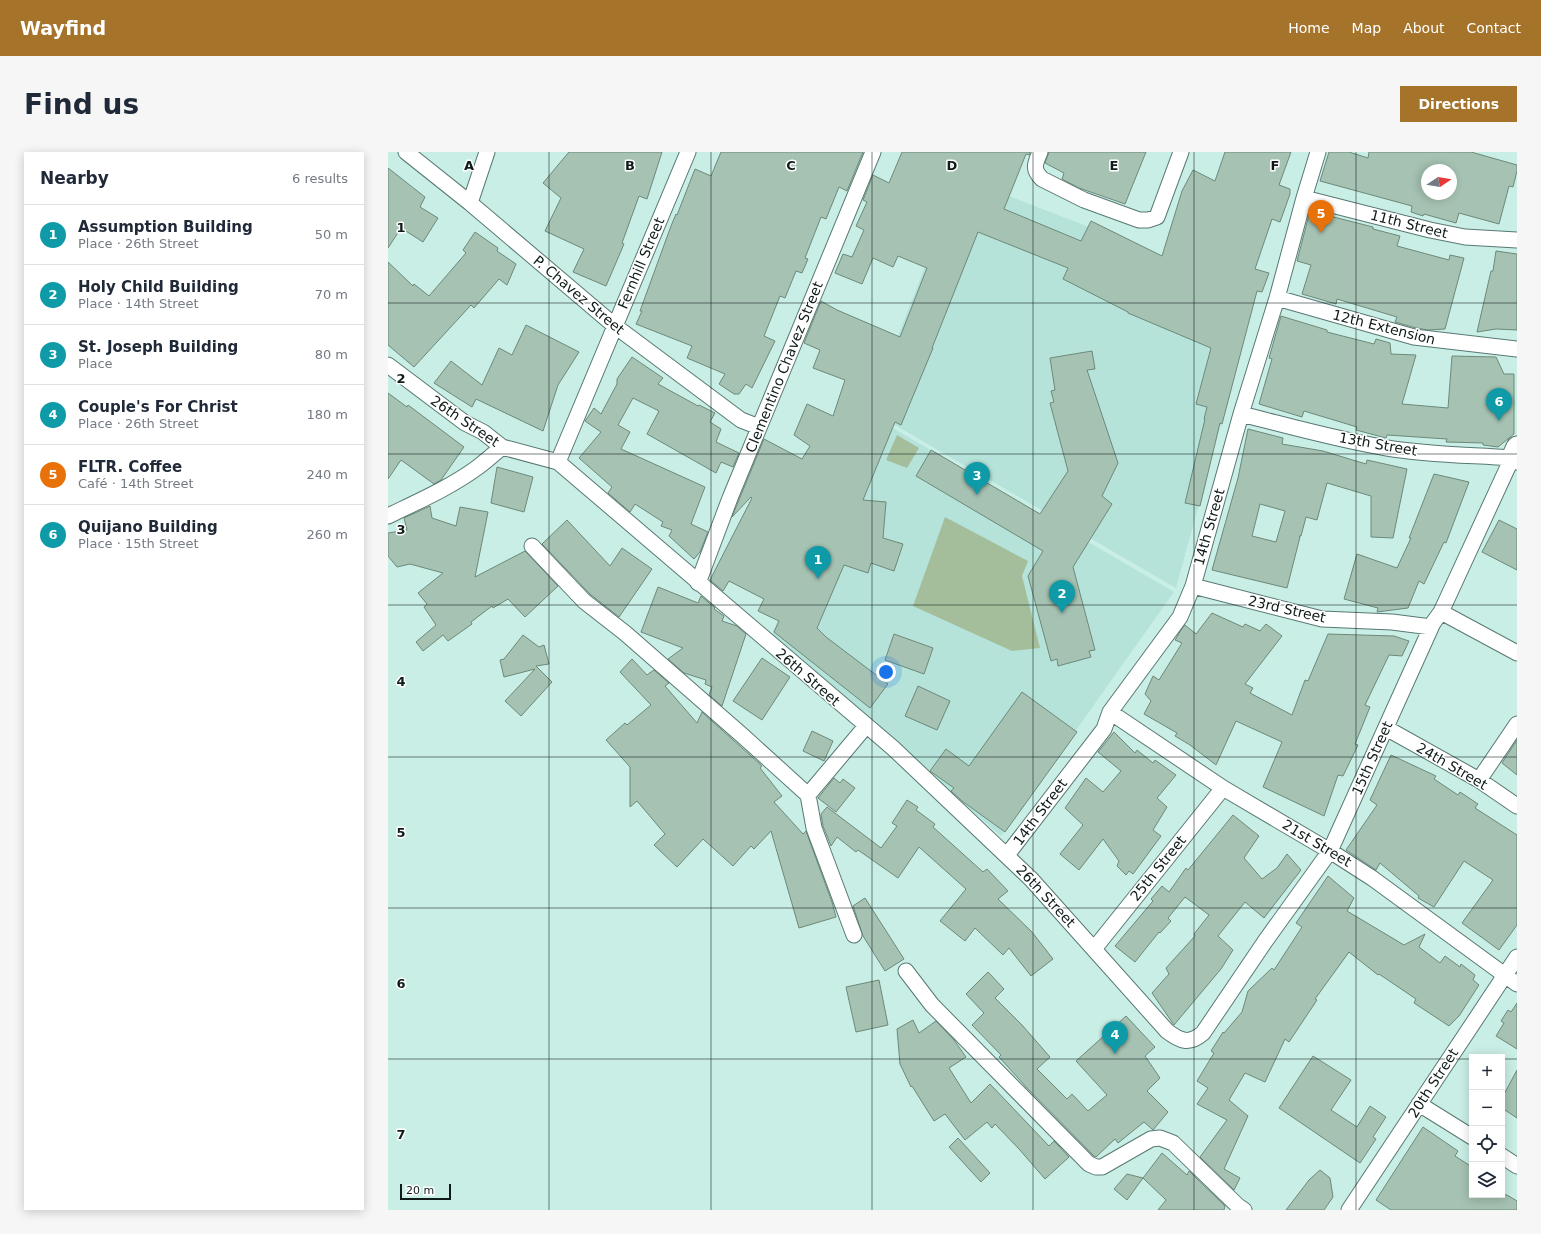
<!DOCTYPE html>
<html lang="en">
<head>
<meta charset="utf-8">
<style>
	body { margin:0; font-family:"DejaVu Sans",sans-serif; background:#f6f6f7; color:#1f2937 }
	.controls { position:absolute; right:12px; bottom:12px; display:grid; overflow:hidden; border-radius:0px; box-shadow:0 2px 10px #0003 }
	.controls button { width:36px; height:36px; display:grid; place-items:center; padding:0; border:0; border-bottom:1px solid #e0e1e3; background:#fff; color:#1f2937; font:20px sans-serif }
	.compass { position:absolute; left:1033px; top:12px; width:36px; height:36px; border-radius:50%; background:#fff; box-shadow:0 2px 10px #0003; rotate:78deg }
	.scale { position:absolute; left:12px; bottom:10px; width:51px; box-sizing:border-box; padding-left:4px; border:2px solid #0e1b19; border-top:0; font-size:11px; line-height:14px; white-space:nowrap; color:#0e1b19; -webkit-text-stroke:3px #fff; paint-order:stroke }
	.you { position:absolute; left:498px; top:520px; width:14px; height:14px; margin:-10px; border:3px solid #fff; border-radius:50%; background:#1a73e8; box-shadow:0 0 0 6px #1a73e833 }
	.badge { display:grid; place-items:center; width:26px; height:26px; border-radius:50%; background:#a57329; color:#fff; font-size:13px; font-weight:700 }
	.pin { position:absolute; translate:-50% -33px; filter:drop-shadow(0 1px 2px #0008) }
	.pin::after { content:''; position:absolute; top:21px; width:14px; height:12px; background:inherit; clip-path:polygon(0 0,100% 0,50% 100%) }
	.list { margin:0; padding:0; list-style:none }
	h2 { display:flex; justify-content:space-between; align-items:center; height:52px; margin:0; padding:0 16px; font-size:17px }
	h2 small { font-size:13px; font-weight:400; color:#747a83 }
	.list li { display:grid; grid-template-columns:26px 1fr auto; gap:12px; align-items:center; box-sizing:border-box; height:60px; padding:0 16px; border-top:1px solid #e0e1e3 }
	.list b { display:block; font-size:15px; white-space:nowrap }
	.list p { margin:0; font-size:13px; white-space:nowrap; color:#747a83 }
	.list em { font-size:13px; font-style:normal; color:#747a83 }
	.icon { flex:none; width:22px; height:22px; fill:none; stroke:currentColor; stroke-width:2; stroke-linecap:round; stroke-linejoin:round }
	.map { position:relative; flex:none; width:1129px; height:1058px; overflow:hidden; border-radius:0px }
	header { display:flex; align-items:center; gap:24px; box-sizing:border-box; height:56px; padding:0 20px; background:#a57329; color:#fff }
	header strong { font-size:19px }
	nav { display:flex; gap:22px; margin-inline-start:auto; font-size:14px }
	.intro { display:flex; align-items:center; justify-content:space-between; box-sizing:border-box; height:96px; padding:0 24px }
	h1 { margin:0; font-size:28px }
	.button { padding:10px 18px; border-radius:0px; background:#a57329; color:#fff; font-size:14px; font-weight:700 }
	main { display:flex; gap:24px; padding:0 24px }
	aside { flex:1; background:#fff; border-radius:0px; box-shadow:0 2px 10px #0003 }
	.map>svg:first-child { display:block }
	.built { fill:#b5e3da }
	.green { fill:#a4be9c }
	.building { fill:#a5c2b2; stroke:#6d8979; fill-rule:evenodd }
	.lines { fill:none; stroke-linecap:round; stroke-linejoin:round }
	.street-casing { stroke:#587973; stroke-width:17 }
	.secondary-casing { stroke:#587973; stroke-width:23 }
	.street { stroke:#fff; stroke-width:15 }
	.secondary { stroke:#fff; stroke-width:21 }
	.grid { fill:none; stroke:#0e1b19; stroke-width:1; stroke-opacity:0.55 }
	.labels { text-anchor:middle; stroke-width:3; stroke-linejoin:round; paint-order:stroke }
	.street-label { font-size:14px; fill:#0e1b19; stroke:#fff }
	.grid-label { font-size:13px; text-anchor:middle; font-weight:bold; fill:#0e1b19; stroke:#fff; stroke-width:3; stroke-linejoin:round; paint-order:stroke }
</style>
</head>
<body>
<header>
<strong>Wayfind</strong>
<nav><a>Home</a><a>Map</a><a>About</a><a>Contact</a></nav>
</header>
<div class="intro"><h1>Find us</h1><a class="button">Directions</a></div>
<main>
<aside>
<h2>Nearby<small>6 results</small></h2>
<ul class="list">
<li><span class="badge" style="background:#0f9aa8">1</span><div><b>Assumption Building</b><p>Place · 26th Street</p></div><em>50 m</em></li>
<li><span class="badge" style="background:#0f9aa8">2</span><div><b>Holy Child Building</b><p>Place · 14th Street</p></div><em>70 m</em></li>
<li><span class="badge" style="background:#0f9aa8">3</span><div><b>St. Joseph Building</b><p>Place</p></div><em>80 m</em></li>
<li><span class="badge" style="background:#0f9aa8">4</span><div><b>Couple's For Christ</b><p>Place · 26th Street</p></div><em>180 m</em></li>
<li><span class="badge" style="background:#e8710a">5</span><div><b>FLTR. Coffee</b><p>Café · 14th Street</p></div><em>240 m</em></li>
<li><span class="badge" style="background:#0f9aa8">6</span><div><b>Quijano Building</b><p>Place · 15th Street</p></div><em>260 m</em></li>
</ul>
</aside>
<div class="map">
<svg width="1129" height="1058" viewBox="0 0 1129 1058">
	<rect width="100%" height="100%" fill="#c9eee6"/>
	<path class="built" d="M 572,25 L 869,140 L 788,436 L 481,258 Z
		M 474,258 L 786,440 L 613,684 L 383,485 Z"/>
	<path class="green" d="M 509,283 L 531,296 L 519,316 L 498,308 Z
		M 557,365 L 640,409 L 634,424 L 652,496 L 624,499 L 525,454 Z"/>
	<path class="building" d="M 181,0 L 274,0 L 259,47 L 251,44 L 234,91 L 236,92 L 218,134 L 185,120 L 196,97 L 157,79 L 173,46 L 155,31 Z
		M 333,0 L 475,0 L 459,39 L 451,35 L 438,67 L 433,65 L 417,106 L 420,107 L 414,121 L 408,119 L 397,146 L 392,144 L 376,184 L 387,189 L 364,236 L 358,232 L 351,242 L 346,242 L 331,232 L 337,222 L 299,206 L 304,194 L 248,172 L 254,159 L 252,159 L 283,74 L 288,62 L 289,63 L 307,17 L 323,24 Z
		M 514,0 L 642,0 L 641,3 L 638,2 L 616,57 L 693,89 L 703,69 L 774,104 L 794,39 L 805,18 L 827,29 L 837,0 L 903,0 L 891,33 L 902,37 L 902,42 L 892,70 L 884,67 L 867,117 L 881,121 L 874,140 L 869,139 L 834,272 L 832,271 L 812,354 L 797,351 L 817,267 L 816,267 L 819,255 L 808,252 L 823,196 L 740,161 L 740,160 L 675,127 L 680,116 L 590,80 L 544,196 L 545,196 L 513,273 L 507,270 L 475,348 L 498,350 L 495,386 L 515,392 L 506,419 L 483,411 L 480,421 L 456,413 L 429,476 L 438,485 L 500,532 L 482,556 L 386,480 L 391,469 L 370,459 L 376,447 L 341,429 L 335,439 L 322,428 L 364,346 L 363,345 L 344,365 L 376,287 L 414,307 L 422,294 L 406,283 L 419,252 L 445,264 L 457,228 L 425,216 L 432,198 L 416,191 L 433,149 L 449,158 L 512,185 L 539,116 L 510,104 L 505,115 L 485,106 L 474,132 L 447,121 L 455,102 L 464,105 L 476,78 L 468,74 L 479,50 L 475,48 L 485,23 L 501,31 Z
		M 661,0 L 758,0 L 737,52 L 691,36 L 674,27 L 676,21 L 657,11 Z
		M 941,0 L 961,0 L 980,6 L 981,0 L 1083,0 L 1129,13 L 1129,19 L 1125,35 L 1121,34 L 1111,72 L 1071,61 L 1068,71 L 1036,62 L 1035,64 L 1023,60 L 1024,54 L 932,29 ZM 1039,18 L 1063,18 L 1063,42 L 1039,42 Z
		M 0,16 L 37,45 L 32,55 L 50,66 L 35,90 L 13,76 L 0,96 Z
		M 922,59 L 985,75 L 985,77 L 1012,84 L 1009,94 L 1061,108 L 1062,103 L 1076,106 L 1057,177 L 1040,178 L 1028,176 L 1007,170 L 1009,165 L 949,147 L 948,152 L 914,142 L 923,113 L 909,109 Z
		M 87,80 L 110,96 L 109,99 L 128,112 L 119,133 L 111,127 L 86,156 L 83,153 L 26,215 L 0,193 L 0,110 L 25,134 L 26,132 L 41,144 L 78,101 L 75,98 Z
		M 1108,99 L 1129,102 L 1129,178 L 1108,177 L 1089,180 L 1103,119 L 1105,119 Z
		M 893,164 L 939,178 L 939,180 L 986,192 L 988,187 L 1002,191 L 1003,202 L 1028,203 L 1014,252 L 1060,256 L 1064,204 L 1108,205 L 1116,222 L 1126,222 L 1126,282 L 1110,295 L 1095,293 L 1095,291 L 1058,290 L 1059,287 L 999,283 L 998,286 L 968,278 L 969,275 L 916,259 L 914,265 L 871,252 L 884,207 L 881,206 Z
		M 138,173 L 191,200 L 170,233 L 155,279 L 88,247 L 84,255 L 46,231 L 63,209 L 94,233 L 111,196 L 124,203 Z
		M 704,199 L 707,217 L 699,218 L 730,311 L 714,344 L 724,352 L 685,415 L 707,498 L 701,499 L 703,505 L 670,514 L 669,507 L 663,509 L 640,424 L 655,399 L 528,324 L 543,298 L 652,362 L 680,319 L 662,251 L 666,250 L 663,239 L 667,238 L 662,206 Z
		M 244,205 L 275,226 L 270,232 L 310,254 L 311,253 L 327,261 L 322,270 L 333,277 L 328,290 L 351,301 L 345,315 L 333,310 L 328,321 L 259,282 L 271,259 L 245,246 L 230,273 L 242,280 L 233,297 L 317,335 L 303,372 L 320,380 L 312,400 L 306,407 L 281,384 L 284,378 L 273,374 L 275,370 L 247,352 L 242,360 L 220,341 L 224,335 L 191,306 L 213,280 L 197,269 L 206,256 L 213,262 L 229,232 L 229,227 Z
		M 0,241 L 19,255 L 20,253 L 76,295 L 53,328 L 46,332 L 13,308 L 0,327 Z
		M 860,277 L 895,286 L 894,292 L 935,299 L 978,312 L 979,308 L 1019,317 L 1005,386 L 983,385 L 983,344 L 939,331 L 929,368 L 918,365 L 913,384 L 911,384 L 912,385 L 899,436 L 824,418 L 850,326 ZM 872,352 L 897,359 L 888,390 L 864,384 Z
		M 109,315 L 145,325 L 136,360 L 103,351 Z
		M 1046,322 L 1081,330 L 1058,391 L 1056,390 L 1036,432 L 1031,429 L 1020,456 L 989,460 L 990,456 L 956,447 L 969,402 L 1009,416 L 1023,386 L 1021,386 Z
		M 42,354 L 44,366 L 68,374 L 72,355 L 100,360 L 87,425 L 137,399 L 170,434 L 137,465 L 120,447 L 105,456 L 104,454 L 83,470 L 84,472 L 60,489 L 55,483 L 35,499 L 28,490 L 48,473 L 36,455 L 39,452 L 30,441 L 55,421 L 22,412 L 9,415 L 0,404 L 0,381 L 19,378 L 16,366 Z
		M 179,368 L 222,414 L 234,396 L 264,417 L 231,465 L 202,442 L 154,392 Z
		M 1111,368 L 1129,377 L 1129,418 L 1094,400 Z
		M 270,435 L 310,451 L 313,444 L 327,456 L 326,457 L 336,464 L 334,469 L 349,474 L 358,482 L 334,554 L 321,543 L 324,535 L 317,532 L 318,528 L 296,521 L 280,507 L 295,496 L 253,480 Z
		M 824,461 L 855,475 L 857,472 L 872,479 L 878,472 L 894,484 L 857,532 L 865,536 L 862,541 L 904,563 L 917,528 L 920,529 L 940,482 L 1006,484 L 1021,489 L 1014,504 L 1001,503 L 977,553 L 982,555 L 967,592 L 970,593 L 955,624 L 950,623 L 936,664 L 875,635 L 894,590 L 848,569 L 828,613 L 802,593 L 787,584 L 789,581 L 756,562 L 763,549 L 757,542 L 765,524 L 771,528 L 794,491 L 787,488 L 793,478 L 797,473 L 808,482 Z
		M 506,482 L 545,496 L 536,522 L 497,508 Z
		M 135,483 L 151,495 L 156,493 L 161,512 L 148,514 L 164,530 L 133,564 L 117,549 L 147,517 L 116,525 L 112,508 L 116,507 Z
		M 374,506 L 402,525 L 374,568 L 345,549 Z
		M 244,507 L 259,523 L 266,518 L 281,531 L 277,534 L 309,571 L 314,560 L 374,614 L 372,616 L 394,644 L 386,650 L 415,682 L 418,679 L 444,750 L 448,765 L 411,776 L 383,679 L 366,697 L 363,694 L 345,714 L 315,687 L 289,715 L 266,693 L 277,682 L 249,649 L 242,655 L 242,615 L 218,588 L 237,571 L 239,573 L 263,553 L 232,520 Z
		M 530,534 L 562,549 L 549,578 L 517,564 Z
		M 634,540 L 689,580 L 617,680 L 574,649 L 563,639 L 566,636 L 542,619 L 558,597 L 581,614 Z
		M 424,579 L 445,589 L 436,609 L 415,599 Z
		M 726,580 L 747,601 L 749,598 L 765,611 L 767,608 L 788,623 L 769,646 L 779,655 L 765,678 L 773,684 L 745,722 L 741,719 L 738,723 L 729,714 L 731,709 L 715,687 L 691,718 L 672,702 L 695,673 L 677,656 L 698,626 L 715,640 L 733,619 L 710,600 Z
		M 1129,588 L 1129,623 L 1114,611 Z
		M 1003,603 L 1048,624 L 1046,627 L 1070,643 L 1072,640 L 1090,652 L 1087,656 L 1129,683 L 1129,773 L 1111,798 L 1074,771 L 1105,728 L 1076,709 L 1046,755 L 1030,746 L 1031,744 L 992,711 L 988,718 L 958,698 L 989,653 L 982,648 Z
		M 446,626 L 452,631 L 455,627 L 467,636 L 448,660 L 430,646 Z
		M 519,648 L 530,655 L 528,658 L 547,672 L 545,675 L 595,720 L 599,717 L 620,739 L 610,747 L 644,780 L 665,807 L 643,824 L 621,796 L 615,803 L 587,776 L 577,789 L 552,769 L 578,737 L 531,695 L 510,726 L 470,698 L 468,700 L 449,685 L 443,694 L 435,674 L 433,662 L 439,655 L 493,696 L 509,674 L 504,671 Z
		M 845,663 L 871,684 L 856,706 L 874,727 L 889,716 L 899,702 L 913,718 L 876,766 L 857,750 L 830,784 L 845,798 L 833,817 L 786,873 L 764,841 L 781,822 L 778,816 L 807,784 L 806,782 L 821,763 L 797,745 L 780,766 L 783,769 L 772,781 L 771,780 L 747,810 L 727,794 L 765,749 L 763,747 L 774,734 L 781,740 L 798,716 L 800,718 Z
		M 940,724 L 966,746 L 959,759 L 1016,793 L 1037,782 L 1031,795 L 1052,811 L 1057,804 L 1072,815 L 1073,812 L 1087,823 L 1085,828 L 1091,833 L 1071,864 L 1061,874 L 1026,851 L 1028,847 L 991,822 L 990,823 L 961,800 L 927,847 L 929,848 L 901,890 L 897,887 L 877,930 L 857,921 L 841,948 L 860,964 L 836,1017 L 852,1026 L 846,1038 L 812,1005 L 839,968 L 809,952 L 820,936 L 809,929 L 826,901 L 823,899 L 835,880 L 836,881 L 854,860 L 860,839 L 884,816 L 886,818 L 914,775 L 908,771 Z
		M 477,746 L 516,807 L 497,819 L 475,784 L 465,754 Z
		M 600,820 L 616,837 L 607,846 L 634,873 L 662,905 L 649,917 L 679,947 L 684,942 L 700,959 L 719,943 L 688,909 L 738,864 L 767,895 L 757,904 L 772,926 L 759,939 L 780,960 L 765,978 L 756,970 L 730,991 L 727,987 L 708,1005 L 706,1004 L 639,936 L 611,905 L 613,903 L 584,873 L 596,861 L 578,842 Z
		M 491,828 L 500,873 L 468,880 L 458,835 Z
		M 1129,851 L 1129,897 L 1108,884 L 1116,871 L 1113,869 L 1120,858 L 1123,860 Z
		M 525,868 L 531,881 L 548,869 L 566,888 L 578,905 L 561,916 L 583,951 L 602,932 L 661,994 L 666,989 L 681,1005 L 657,1027 L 631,997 L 607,972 L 604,976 L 599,970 L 577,988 L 557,962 L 546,969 L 524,934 L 523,935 L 512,912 L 509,877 Z
		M 925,904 L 963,928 L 943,958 L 969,975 L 982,954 L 998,965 L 985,985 L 988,987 L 972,1011 L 891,956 Z
		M 1129,918 L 1129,966 L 1114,956 L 1114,946 Z
		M 1035,975 L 1070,999 L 1067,1004 L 1084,1015 L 1084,1043 L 1119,1043 L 1129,1049 L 1129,1058 L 1003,1058 L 988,1048 Z
		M 570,986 L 602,1021 L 593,1030 L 561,995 Z
		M 774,1001 L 799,1023 L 801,1019 L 837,1054 L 836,1058 L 770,1058 L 778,1048 L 755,1026 Z
		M 932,1018 L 942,1026 L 945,1045 L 936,1058 L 898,1058 L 921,1028 Z
		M 739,1022 L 755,1026 L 739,1048 L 726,1037 Z"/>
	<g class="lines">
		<g class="street-casing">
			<path id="street" d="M 18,0 L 82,51 L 227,174 L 353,268 L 371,275
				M 652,0 C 647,12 644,17 654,27 L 696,48 L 751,68 L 760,68 L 769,65 L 793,0
				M 916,46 L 1042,78 L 1077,85 L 1129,88
				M 82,51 L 99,0
				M 889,146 L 1026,185 L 1129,197
				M 0,213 L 77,271 L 95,280 L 114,295 L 170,310 L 505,596 L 643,727 L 779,879 C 792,889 801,893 815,881 L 878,788 L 942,699 L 1045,471 L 1053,460 L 1124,306 C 1082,303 1040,303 999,296 C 950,288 901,274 853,262
				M 170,310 L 300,0
				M 0,364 C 31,349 63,335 90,315 C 98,309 106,302 114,295
				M 144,394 L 196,449 L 237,481 L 356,585 L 420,643 L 426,676 L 466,783
				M 310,431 L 342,346 L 485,0
				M 805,434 L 934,467 L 1004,470 L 1043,475
				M 1053,460 L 1129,501
				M 722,560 L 835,636 L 942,699 L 984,726 L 1129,832
				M 998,576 L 1091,628 L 1129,654
				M 1091,628 L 1129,572
				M 420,643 L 478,574
				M 619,703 L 716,577 L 722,560 L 792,465 L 805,434 L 853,262 L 889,146 L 916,46 L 930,0
				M 706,797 L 835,636
				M 518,819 L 544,853 L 701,1012 L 708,1015 L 714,1015 L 763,987 L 772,986 L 785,991 L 850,1054 L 856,1058
				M 1031,952 L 1084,985
				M 1114,1004 L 1129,1014
				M 961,1058 L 1129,805"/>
		</g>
		<g class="secondary-casing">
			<path id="secondary" d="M 1129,295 L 1124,306 L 1129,307"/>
		</g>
		<use href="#street" class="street"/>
		<use href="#secondary" class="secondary"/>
	</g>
	<path class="grid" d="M 161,0 L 161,1058M 323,0 L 323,1058M 484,0 L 484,1058M 645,0 L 645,1058M 806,0 L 806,1058M 968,0 L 968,1058M 0,151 L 1129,151M 0,302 L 1129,302M 0,453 L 1129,453M 0,605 L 1129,605M 0,756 L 1129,756M 0,907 L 1084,907M 1114,907 L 1129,907"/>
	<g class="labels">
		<g class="street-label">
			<text transform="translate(1021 72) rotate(14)" y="5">11th Street</text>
			<text transform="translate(253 111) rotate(-67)" y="5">Fernhill Street</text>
			<text transform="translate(191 143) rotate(40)" y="5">P. Chavez Street</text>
			<text transform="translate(996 175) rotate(14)" y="5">12th Extension</text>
			<text transform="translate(396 215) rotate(-68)" y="5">Clementino Chavez Street</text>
			<text transform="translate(77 269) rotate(34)" y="5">26th Street</text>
			<text transform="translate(990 292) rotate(10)" y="5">13th Street</text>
			<text transform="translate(821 375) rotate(-74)" y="5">14th Street</text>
			<text transform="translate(899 457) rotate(13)" y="5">23rd Street</text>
			<text transform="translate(420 525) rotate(41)" y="5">26th Street</text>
			<text transform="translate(984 606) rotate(-66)" y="5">15th Street</text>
			<text transform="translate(1064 614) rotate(30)" y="5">24th Street</text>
			<text transform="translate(652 660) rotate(-53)" y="5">14th Street</text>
			<text transform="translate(929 691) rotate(31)" y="5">21st Street</text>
			<text transform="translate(770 716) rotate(-51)" y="5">25th Street</text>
			<text transform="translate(658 744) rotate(47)" y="5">26th Street</text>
			<text transform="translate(1045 931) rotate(-57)" y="5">20th Street</text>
		</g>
	</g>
	<g class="grid-label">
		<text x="81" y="18">A</text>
		<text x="242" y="18">B</text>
		<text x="403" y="18">C</text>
		<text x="564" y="18">D</text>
		<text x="726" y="18">E</text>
		<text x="887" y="18">F</text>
		<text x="13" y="80">1</text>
		<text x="13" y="231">2</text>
		<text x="13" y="382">3</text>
		<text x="13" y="534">4</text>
		<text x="13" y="685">5</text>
		<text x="13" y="836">6</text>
		<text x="13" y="987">7</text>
	</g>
</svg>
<div class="controls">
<button>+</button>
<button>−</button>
<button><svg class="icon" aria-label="locate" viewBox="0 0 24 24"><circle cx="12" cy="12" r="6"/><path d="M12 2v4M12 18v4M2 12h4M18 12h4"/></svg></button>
<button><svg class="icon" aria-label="layers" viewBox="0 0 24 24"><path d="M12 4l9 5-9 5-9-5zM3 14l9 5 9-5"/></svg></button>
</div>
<svg class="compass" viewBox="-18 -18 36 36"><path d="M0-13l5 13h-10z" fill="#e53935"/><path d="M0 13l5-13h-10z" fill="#747a83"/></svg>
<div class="scale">20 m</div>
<div class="you"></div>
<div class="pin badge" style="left:430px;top:427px;background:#0f9aa8">1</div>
<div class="pin badge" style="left:674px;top:461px;background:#0f9aa8">2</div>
<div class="pin badge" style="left:589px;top:343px;background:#0f9aa8">3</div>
<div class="pin badge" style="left:727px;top:902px;background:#0f9aa8">4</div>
<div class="pin badge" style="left:933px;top:81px;background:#e8710a">5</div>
<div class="pin badge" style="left:1111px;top:269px;background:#0f9aa8">6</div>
</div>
</main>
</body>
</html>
